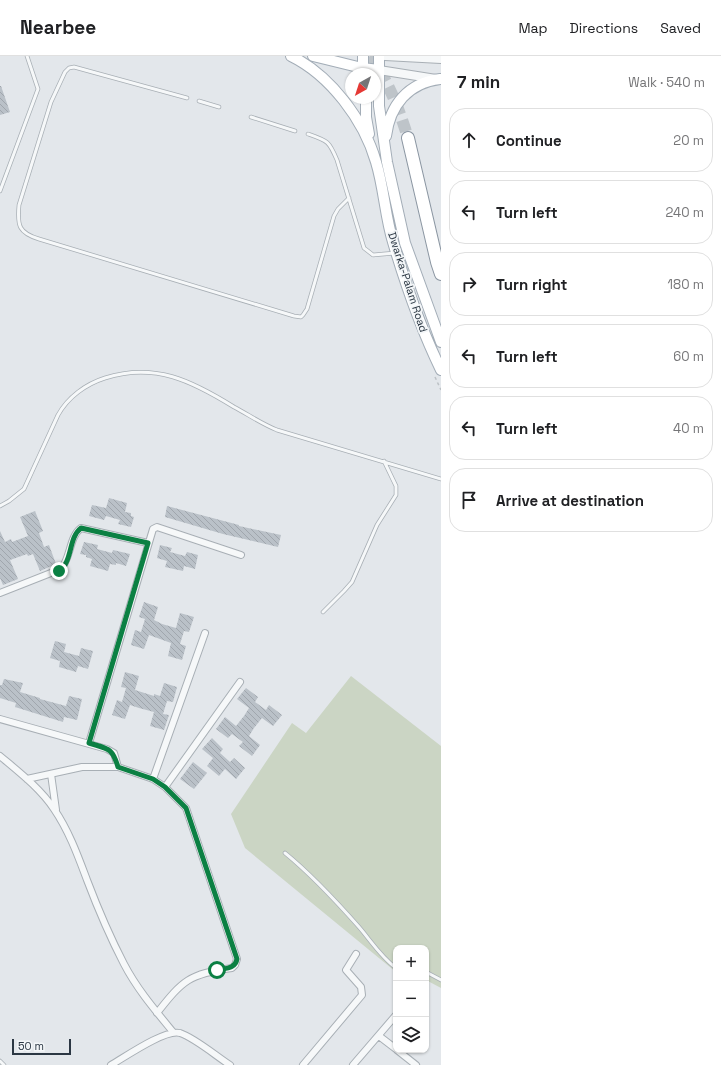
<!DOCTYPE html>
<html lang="en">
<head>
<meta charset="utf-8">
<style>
	body { margin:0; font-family:"Space Grotesk",sans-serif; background:#f6f6f6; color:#202124 }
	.controls { position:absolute; right:12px; bottom:12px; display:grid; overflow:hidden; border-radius:8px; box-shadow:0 1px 3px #0004 }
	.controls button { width:36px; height:36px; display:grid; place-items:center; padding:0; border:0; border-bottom:1px solid #e0e0e0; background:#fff; color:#202124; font:20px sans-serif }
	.compass { position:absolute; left:345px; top:12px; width:36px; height:36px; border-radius:50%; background:#fff; box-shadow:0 1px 3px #0004; rotate:219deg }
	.scale { position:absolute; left:12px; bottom:10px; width:59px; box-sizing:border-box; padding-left:4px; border:2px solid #2b3743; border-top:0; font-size:11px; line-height:14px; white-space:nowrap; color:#2b3743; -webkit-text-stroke:3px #f3f6f8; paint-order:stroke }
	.stop { position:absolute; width:12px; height:12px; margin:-9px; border:3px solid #0b8043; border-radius:50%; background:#fff }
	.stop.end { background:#0b8043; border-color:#fff; box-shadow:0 1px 4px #0008 }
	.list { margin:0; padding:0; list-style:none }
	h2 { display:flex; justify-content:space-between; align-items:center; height:52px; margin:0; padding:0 16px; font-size:17px }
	h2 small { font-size:13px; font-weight:400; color:#757577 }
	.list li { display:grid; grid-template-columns:26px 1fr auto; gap:12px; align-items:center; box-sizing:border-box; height:64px; margin:0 8px 8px; padding:0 8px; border:1px solid #e0e0e0; border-radius:16px }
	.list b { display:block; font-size:15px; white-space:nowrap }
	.list em { font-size:13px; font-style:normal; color:#757577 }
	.icon { flex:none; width:22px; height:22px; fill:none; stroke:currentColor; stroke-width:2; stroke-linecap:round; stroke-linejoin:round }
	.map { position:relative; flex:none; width:441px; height:1009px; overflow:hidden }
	header { display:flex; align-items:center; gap:24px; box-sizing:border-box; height:56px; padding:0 20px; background:#fff; border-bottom:1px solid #e0e0e0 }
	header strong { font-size:19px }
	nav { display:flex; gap:22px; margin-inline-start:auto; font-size:14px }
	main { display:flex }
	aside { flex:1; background:#fff }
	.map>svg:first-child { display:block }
	.garden { fill:#cbd5c4 }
	.building { fill:url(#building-back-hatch) }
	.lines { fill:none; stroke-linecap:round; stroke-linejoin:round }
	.motorway-tunnel { stroke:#bec4c9; stroke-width:12; stroke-dasharray:12 6; stroke-linecap:butt }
	.service-casing { stroke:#a8afb5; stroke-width:4.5 }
	.minor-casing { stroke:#a8afb5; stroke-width:8 }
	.tertiary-casing { stroke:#a8afb5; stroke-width:10 }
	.primary-casing { stroke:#a3adb7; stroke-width:12 }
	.motorway-casing { stroke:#8b96a2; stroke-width:14 }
	.path { stroke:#bdc2c6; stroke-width:1.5; stroke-dasharray:3 3; stroke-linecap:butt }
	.service { stroke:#f6f8f9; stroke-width:3 }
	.minor { stroke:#f6f8f9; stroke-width:6 }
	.tertiary { stroke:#f6f8f9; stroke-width:8 }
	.primary { stroke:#fff; stroke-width:10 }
	.motorway { stroke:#fff; stroke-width:12 }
	.route { stroke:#0b8043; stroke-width:5 }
	.labels { text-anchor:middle; stroke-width:3.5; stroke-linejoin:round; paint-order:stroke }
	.street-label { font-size:11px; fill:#2b3743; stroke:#f3f6f8 }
</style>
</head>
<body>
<header>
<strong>Nearbee</strong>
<nav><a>Map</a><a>Directions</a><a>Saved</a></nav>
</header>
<main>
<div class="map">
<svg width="441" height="1009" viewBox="0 0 441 1009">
	<defs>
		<pattern id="building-back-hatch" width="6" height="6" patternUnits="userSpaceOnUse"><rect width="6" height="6" fill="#bac1c8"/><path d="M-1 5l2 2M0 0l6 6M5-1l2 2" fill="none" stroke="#a0a6ad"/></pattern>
	</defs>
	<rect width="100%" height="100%" fill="#e3e7eb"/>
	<path class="garden" d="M 351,620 L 441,690 L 441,932 L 426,924 L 426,892 L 396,892 L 396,916 L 245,792 L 231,758 L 292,667 L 306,677 Z"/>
	<path class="building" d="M 0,30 L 1,30 L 10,56 L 0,59 Z
		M 109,442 L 127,447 L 125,456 L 131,457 L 131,460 L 134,461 L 131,471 L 118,468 L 120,464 L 106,460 L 104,464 L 89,460 L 92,449 L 106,452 Z
		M 167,450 L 239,469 L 239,470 L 281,479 L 278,491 L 223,478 L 165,461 Z
		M 35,455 L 43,475 L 39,477 L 44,491 L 49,489 L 56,508 L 40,515 L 33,498 L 28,500 L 27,498 L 10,504 L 18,523 L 3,529 L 0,522 L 0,475 L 5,486 L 11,483 L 12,486 L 28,480 L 20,461 Z
		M 84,486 L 98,489 L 97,493 L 112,497 L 113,494 L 130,498 L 126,510 L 116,507 L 116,509 L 110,508 L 108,515 L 90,510 L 92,503 L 86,501 L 86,499 L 80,498 Z
		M 160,489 L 172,492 L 170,496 L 185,500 L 187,496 L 198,499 L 195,513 L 184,510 L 183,515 L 165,511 L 167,505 L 157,502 Z
		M 144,546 L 158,551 L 154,564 L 162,568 L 176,572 L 180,557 L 194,561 L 189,576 L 184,575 L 180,588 L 186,590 L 182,604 L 168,600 L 171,587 L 149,579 L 144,593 L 131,589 L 135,574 L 141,576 L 145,563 L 139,561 Z
		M 55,585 L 66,588 L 64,596 L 79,600 L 81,592 L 93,595 L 88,613 L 78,610 L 76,616 L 59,611 L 60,605 L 50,602 Z
		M 125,616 L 139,620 L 135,634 L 154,640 L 154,638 L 160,640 L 164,627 L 177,631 L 173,646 L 167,645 L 163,658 L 169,659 L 164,674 L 150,670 L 154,656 L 139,652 L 130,649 L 125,663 L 112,659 L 117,644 L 122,646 L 126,632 L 121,631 Z
		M 4,623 L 23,627 L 20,636 L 40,642 L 40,643 L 66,650 L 69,640 L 82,643 L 77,664 L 64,661 L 63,666 L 15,651 L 16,647 L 0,642 L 0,629 L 2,629 Z
		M 246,632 L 258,641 L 255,646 L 266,654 L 269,649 L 282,659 L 273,670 L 262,662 L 254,672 L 249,680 L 260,689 L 252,700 L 239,690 L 243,686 L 232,678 L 228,682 L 216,673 L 225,661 L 236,670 L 244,660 L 249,652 L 237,643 Z
		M 212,682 L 223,693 L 220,697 L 230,706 L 234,702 L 245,712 L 236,723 L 225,713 L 219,720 L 207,710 L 213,702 L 202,693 Z
		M 193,706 L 207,717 L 194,733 L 180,723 Z"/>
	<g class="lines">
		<path class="motorway-tunnel" d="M 370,0 C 388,24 399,53 408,82"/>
		<g class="service-casing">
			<path id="service" d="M 187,42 L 74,11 L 69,12 L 65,16 L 51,46 L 19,149 C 17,170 19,177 39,183 L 294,260 L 301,261 L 303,259 L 307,253 L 334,160 L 338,153 L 349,142
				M 199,45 L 219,51
				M 251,61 L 295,75
				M 308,78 C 328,85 329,85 337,104 L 364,192 L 373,199 L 395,197
				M 0,135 L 38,33 L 27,0
				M 0,450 L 9,445 L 24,433 L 58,359 C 68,341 86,328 105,322 C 155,306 192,325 234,351 C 249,359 262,368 277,374 L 441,423
				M 323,556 L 344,535 L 352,526 L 377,469 L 396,439 L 396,430 L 384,405
				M 285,797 C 312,819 336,845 359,871 C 371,885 381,901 396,912
				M 426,916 L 441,924
				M 0,1005 L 4,1009"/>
		</g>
		<g class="minor-casing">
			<path id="minor" d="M 0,537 L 61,513 C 71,502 69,481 81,472 L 148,487
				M 0,663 L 107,693 L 114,697 L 118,711
				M 89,687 L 153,473 L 157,471 L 241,499
				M 0,700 C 19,716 40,732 54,753 C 69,775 78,800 87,824 C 98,853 110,881 124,908 C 137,933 155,954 173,976
				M 51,718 L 56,754
				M 27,723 L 82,711 L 118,711 L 153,723 L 165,731 L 186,752 L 237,903 L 235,909 L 232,912 C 189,918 183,924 157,957
				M 153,723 L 205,577
				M 165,731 L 240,626
				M 379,980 L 396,993
				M 397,994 L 416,1009
				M 111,1009 C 125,1001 165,973 180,977 C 195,982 216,1000 230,1009
				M 303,1009 L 362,939 L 361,931 L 346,914 L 356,898
				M 353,1009 L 396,959"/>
		</g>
		<g class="tertiary-casing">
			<path id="tertiary" d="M 385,0 L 441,3
				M 379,14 L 436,23"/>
		</g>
		<g class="primary-casing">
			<path id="primary" d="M 291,0 C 330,19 364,64 376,106 C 384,132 385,160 393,186 C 406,230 421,273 441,314
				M 313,0 L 362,12 L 379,14
				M 379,0 L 379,50 L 387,106 L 405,187 L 441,286
				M 363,18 L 363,0
				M 366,42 L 366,61 L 369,78
				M 386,80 C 390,49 408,27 440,23"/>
		</g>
		<g class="motorway-casing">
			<path id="motorway" d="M 408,82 L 437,206 L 441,218"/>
		</g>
		<path class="path" d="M 435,321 L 441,334"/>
		<use href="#service" class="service"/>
		<use href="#minor" class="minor"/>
		<use href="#tertiary" class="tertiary"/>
		<use href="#primary" class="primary"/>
		<use href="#motorway" class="motorway"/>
	</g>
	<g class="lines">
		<path class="route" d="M 59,515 C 73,506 68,482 81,472 L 148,487 L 89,687 C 108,693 112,691 118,711 L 153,723 L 165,731 L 186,752 L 237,903 C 235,913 226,912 217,914"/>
	</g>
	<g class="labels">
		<g class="street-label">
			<text transform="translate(408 226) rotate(72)" y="4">Dwarka-Palam Road</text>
		</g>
	</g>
</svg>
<div class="controls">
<button>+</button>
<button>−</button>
<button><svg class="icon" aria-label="layers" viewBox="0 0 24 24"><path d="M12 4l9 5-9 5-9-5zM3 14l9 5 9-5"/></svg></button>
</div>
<svg class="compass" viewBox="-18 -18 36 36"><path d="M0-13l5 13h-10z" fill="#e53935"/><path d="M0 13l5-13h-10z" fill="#757577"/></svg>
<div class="scale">50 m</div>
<div class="stop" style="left:217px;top:914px"></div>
<div class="stop end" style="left:59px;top:515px"></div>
</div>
<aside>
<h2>7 min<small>Walk · 540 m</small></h2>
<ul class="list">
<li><svg class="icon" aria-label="ahead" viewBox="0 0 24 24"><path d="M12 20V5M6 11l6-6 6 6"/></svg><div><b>Continue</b></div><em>20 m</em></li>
<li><svg class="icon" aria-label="left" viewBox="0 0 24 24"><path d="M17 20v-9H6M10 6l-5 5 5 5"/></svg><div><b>Turn left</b></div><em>240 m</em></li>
<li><svg class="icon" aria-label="right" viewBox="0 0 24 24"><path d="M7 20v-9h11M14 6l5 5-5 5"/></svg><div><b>Turn right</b></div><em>180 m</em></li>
<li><svg class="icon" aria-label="left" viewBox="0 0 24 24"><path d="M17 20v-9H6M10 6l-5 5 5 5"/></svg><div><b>Turn left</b></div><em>60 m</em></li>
<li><svg class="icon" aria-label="left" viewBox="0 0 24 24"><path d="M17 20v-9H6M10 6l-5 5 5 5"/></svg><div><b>Turn left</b></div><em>40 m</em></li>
<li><svg class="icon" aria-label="arrive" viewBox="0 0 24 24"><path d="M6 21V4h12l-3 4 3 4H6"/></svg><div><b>Arrive at destination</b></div></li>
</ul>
</aside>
</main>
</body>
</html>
